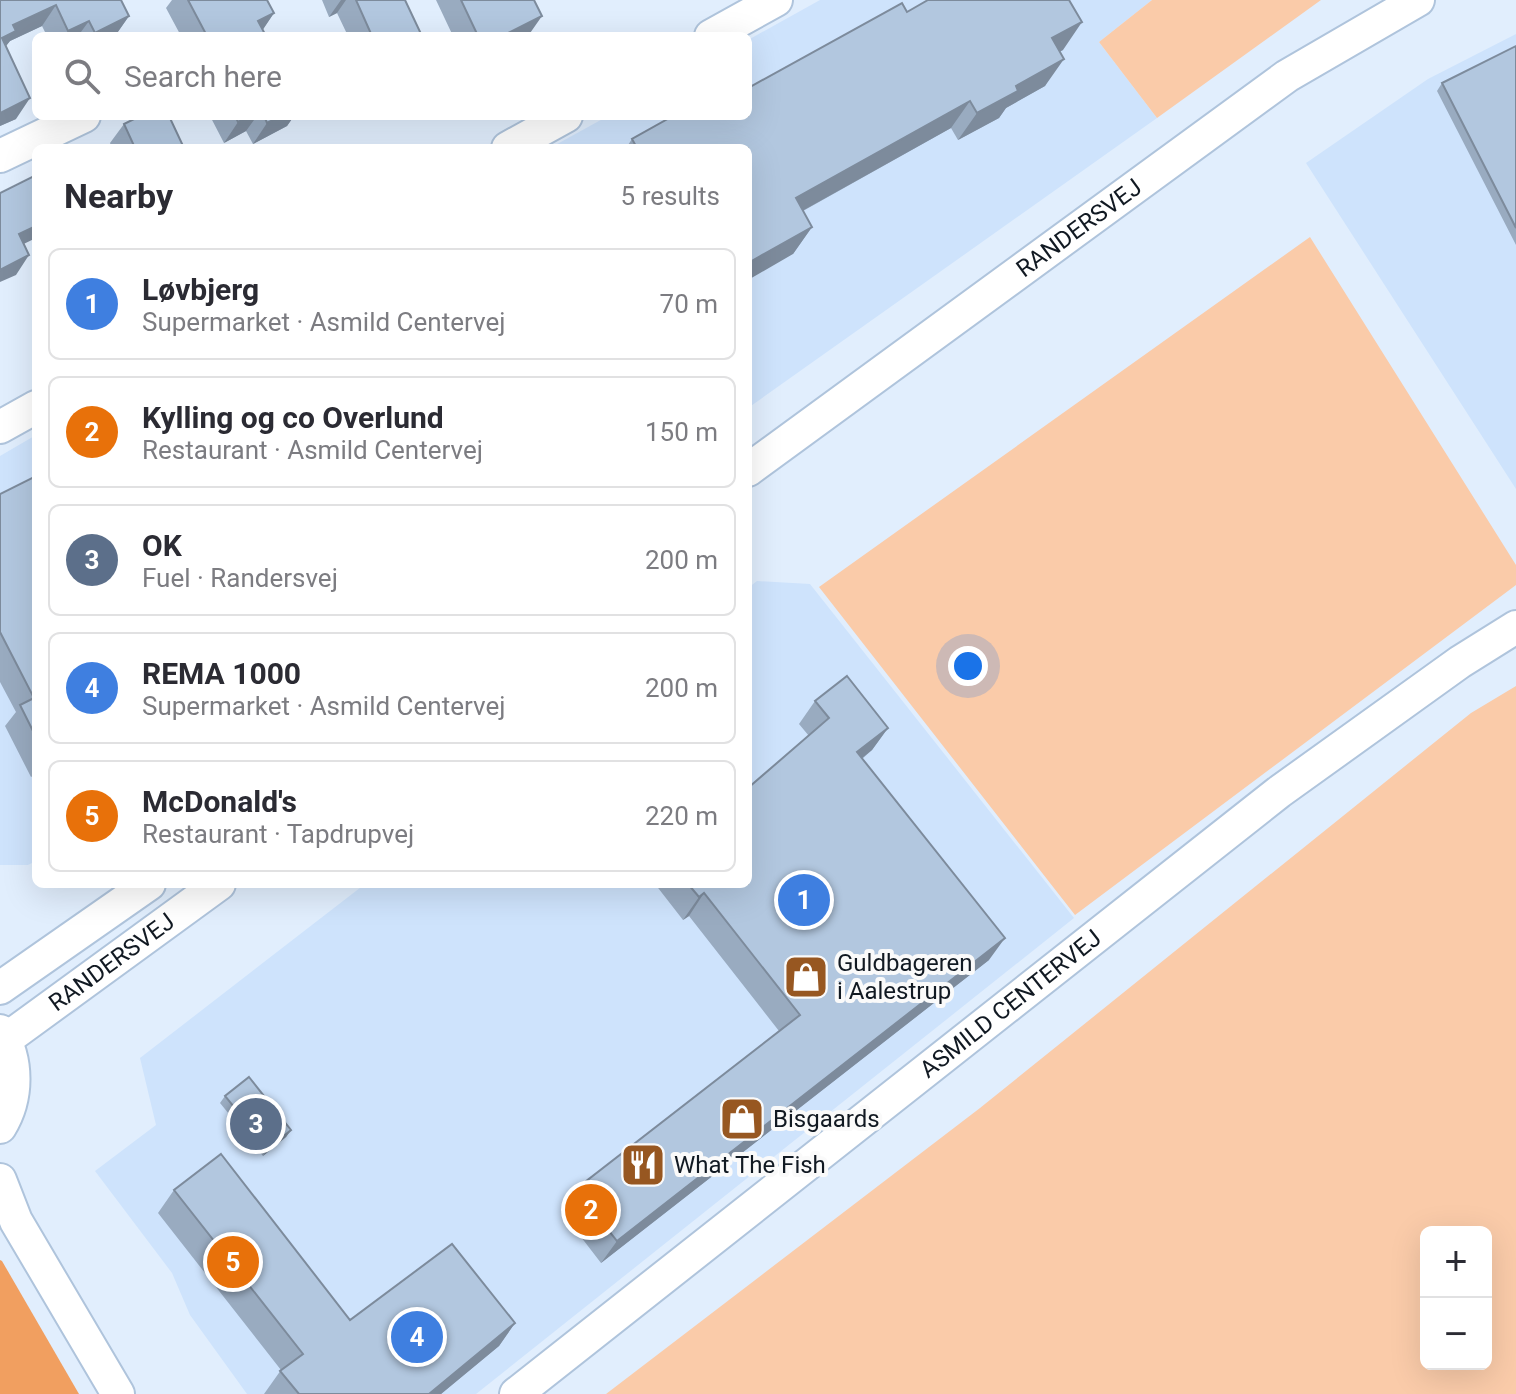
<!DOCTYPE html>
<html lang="en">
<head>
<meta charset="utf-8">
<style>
	body { margin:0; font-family:Roboto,sans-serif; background:#f7f7f7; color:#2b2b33 }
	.controls { position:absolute; right:24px; bottom:24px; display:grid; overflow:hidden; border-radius:12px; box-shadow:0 8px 32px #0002 }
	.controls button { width:72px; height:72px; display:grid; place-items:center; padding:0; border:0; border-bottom:2px solid #e1e1e2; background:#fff; color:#2b2b33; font:40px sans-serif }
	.you { position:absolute; left:968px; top:666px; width:28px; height:28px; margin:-20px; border:6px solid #fff; border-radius:50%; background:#1a73e8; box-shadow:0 0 0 12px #1a73e833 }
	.badge { display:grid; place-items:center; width:52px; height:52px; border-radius:50%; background:#975721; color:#fff; font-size:26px; font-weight:700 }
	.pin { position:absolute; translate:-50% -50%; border:4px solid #fff; box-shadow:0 2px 8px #0006 }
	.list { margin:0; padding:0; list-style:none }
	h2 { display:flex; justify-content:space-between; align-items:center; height:104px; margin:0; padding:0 32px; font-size:34px }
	h2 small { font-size:26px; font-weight:400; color:#7c7c81 }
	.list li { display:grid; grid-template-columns:52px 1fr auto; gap:24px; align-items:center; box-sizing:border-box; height:112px; margin:0 16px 16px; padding:0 16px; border:2px solid #e1e1e2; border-radius:12px }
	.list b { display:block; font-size:30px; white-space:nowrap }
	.list p { margin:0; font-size:26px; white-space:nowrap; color:#7c7c81 }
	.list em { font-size:26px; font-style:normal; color:#7c7c81 }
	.icon { flex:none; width:44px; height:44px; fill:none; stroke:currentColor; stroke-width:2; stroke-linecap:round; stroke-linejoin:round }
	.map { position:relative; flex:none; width:1516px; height:1394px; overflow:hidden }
	.search { position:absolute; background:#fff; box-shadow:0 8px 32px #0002; left:32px; top:32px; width:720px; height:88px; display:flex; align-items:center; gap:20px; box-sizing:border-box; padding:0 28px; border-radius:12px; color:#7c7c81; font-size:30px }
	.panel { position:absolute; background:#fff; box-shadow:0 8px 32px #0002; left:32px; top:144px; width:720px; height:744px; border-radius:12px }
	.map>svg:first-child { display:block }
	.built { fill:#cee3fc }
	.green { fill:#facba9; fill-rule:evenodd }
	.forest { fill:#f19f60 }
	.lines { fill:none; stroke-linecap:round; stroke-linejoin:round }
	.minor-casing { stroke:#afc4dc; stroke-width:36 }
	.minor { stroke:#fff; stroke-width:32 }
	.wall { fill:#99abc0 }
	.shaded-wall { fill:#7d8b9c }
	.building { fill:#b2c7df; stroke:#7d8b9c; stroke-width:2 }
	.labels { text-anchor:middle; stroke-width:8; stroke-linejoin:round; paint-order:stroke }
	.street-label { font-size:24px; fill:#111922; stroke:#fafafa }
	.poi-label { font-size:24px; fill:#111922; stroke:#fafafa; text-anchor:start }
</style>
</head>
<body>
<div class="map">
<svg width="1516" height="1394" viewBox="0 0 1516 1394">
	<rect width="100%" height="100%" fill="#e1eefd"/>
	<path class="built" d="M 820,0 L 1152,0 L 1099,42 L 1157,118 L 748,408 L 748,148 L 550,148 L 608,116 L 748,116 L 748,40 Z
		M 1516,34 L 1516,489 L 1306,163 L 1428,79 Z
		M 36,435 L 36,861 L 28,865 L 0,865 L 0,456 Z
		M 757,581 L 810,584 L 1074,918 L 476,1394 L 247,1394 L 190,1315 L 172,1273 L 95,1171 L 156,1125 L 140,1058 L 365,884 L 748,884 L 748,588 Z"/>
	<path class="green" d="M 1152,0 L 1321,0 L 1157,118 L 1099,42 Z
		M 1310,237 L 1516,565 L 1516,585 L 1075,915 L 819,587 Z
		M 1516,686 L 1516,1394 L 606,1394 L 980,1108 L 1471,713 ZM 1486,1232 L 1486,1364 L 1426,1364 L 1426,1232 Z"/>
	<path class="forest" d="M 0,1260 L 2,1261 L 79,1394 L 0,1394 Z"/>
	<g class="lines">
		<g class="minor-casing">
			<g id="minor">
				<path d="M 711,36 L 776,0"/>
				<path d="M 508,148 L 566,116"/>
				<path d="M 0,156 L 84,116"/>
				<path d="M 0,427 L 36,407"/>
				<path id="s1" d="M 748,470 L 1287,76 L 1418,0"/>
				<path d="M 0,988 L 149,884"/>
				<path d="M 0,1031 C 18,1060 18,1098 0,1127"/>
				<path id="s2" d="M 5,1040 L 219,884"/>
				<path d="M 0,1180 L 16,1221 L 118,1394"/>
				<path id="s3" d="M 516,1394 L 1279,792 L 1460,662 L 1516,627"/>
			</g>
		</g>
		<use href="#minor" class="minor"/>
	</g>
	<path class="wall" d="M 0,0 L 121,0 L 129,16 L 115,36 L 47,36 L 42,26 L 10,41 L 5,47 L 16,119 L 0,126 Z
		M 172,0 L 267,0 L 274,13 L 262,30 L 266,36 L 181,36 L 166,8 Z
		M 322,0 L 405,0 L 422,36 L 348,36 L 337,13 L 329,17 Z
		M 436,0 L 534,0 L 528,36 L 453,36 Z
		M 907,12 L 1063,50 L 1060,51 L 1045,86 L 1006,108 L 999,118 L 958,140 L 951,128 L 803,211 L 812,227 L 793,254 L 748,148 L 626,148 L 632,139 L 748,116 Z
		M 1516,46 L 1516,245 L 1437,91 L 1442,83 Z
		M 210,116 L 294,116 L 287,126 L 253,144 L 246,131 L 224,143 Z
		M 124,124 L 184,148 L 112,148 L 110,143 Z
		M 36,476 L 36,774 L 31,777 L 5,726 L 16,712 L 0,682 L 0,494 Z
		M 815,701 L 888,728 L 872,750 L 862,759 L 989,960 L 601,1263 L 561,1211 L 576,1189 L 779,1031 L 689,916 L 683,920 L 655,884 L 748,884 L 809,736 L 799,724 Z
		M 225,1096 L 291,1130 L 286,1137 L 263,1156 L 220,1103 Z
		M 174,1190 L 350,1320 L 515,1323 L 499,1346 L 441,1394 L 264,1394 L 281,1370 L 158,1213 Z"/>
	<path class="shaded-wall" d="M 341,0 L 346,0 L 337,13 L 329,17 Z
		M 56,5 L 42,26 L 10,41 L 2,51 L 2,38 L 13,25 Z
		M 274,13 L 260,34 L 258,21 Z
		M 129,16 L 115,36 L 93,36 L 95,33 Z
		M 542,16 L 528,36 L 502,36 Z
		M 89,21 L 78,36 L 65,36 L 68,31 Z
		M 1082,22 L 1063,50 L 1033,66 L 1052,38 Z
		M 1064,59 L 1045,86 L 1006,108 L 999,118 L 958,140 L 977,113 L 1016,86 Z
		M 30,98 L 16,119 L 0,126 L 0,113 Z
		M 970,101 L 951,128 L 777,225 L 796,198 Z
		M 250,116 L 257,116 L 246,131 L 224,143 L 238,122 Z
		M 281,116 L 294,116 L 287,126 L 253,144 L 267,123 Z
		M 36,226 L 36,238 L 5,253 L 19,234 Z
		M 812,227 L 793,254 L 748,280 L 748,263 Z
		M 29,255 L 16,275 L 0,282 L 0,270 Z
		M 888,728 L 872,750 L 841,775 L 857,752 Z
		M 704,893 L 689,916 L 683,920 L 699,897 Z
		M 1005,938 L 989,960 L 601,1263 L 617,1241 Z
		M 291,1130 L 286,1137 L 263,1156 L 268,1149 Z
		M 515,1323 L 499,1346 L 441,1394 L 429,1394 Z"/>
	<path class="building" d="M 0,0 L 121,0 L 129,16 L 95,33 L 89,21 L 68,31 L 56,5 L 13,25 L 16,31 L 2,38 L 30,98 L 0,113 Z
		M 188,0 L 267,0 L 274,13 L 258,21 L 266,36 L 207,36 Z
		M 356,0 L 405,0 L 422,36 L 372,36 Z
		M 461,0 L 534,0 L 542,16 L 502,36 L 478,36 Z
		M 928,0 L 1069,0 L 1082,22 L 1052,38 L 1064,59 L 1016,86 L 1018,91 L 977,113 L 970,101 L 796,198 L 812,227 L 748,263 L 748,148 L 637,148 L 632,139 L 673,116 L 748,116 L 748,88 L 902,3 L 907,12 Z
		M 1516,46 L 1516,228 L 1442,83 Z
		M 140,116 L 169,116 L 184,148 L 135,148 L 124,124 Z
		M 235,116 L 250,116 L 238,122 Z
		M 264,116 L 281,116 L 267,123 Z
		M 36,175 L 36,226 L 19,234 L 29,255 L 0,270 L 0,193 Z
		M 36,476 L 36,737 L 20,705 L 34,698 L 0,632 L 0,494 Z
		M 847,676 L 888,728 L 857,752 L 1005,938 L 617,1241 L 576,1189 L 800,1015 L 704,893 L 699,897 L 688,884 L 748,884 L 748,788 L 829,718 L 815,701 Z
		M 249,1077 L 291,1130 L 268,1149 L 225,1096 Z
		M 221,1154 L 350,1320 L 452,1244 L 515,1323 L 429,1394 L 299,1394 L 280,1371 L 303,1354 L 174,1190 Z"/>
	<defs>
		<g id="shop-square" transform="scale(2.3)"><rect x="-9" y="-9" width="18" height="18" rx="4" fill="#975721" stroke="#fafafa"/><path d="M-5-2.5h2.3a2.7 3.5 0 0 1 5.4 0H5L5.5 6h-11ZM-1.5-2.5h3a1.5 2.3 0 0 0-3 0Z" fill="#fff"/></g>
		<g id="restaurant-square" transform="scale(2.3)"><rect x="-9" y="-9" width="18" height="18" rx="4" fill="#975721" stroke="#fafafa"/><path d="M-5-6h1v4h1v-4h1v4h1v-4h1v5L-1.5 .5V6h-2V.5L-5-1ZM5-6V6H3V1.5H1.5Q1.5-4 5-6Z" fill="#fff"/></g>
	</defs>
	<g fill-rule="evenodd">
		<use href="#shop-square" x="806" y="977"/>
		<use href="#shop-square" x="742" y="1119"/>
		<use href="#restaurant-square" x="643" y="1165"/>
	</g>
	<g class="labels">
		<g class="street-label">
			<text dy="8" stroke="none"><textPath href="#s1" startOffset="410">RANDERSVEJ</textPath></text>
			<text dy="8" stroke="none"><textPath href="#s2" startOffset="132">RANDERSVEJ</textPath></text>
			<text dy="8" stroke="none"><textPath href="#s3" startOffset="630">ASMILD CENTERVEJ</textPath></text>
		</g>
		<g class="poi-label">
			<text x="837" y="971">Guldbageren<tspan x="837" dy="28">i Aalestrup</tspan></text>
			<text x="773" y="1127">Bisgaards</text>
			<text x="674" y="1173">What The Fish</text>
		</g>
	</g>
</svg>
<div class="controls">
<button>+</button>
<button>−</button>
</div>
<div class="you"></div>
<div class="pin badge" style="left:804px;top:900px;background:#3f7fe0">1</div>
<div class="pin badge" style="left:591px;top:1210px;background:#e8710a">2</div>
<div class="pin badge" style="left:256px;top:1124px;background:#5c6f8a">3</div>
<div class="pin badge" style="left:417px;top:1337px;background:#3f7fe0">4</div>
<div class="pin badge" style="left:233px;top:1262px;background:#e8710a">5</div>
<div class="search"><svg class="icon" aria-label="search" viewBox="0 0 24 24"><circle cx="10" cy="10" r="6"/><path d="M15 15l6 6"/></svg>Search here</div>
<section class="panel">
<h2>Nearby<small>5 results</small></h2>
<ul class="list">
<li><span class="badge" style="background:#3f7fe0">1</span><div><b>Løvbjerg</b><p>Supermarket · Asmild Centervej</p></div><em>70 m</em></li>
<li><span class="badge" style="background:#e8710a">2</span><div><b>Kylling og co Overlund</b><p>Restaurant · Asmild Centervej</p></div><em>150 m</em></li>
<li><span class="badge" style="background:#5c6f8a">3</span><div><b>OK</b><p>Fuel · Randersvej</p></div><em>200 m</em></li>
<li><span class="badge" style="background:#3f7fe0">4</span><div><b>REMA 1000</b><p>Supermarket · Asmild Centervej</p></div><em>200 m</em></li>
<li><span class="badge" style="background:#e8710a">5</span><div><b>McDonald's</b><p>Restaurant · Tapdrupvej</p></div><em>220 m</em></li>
</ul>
</section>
</div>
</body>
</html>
